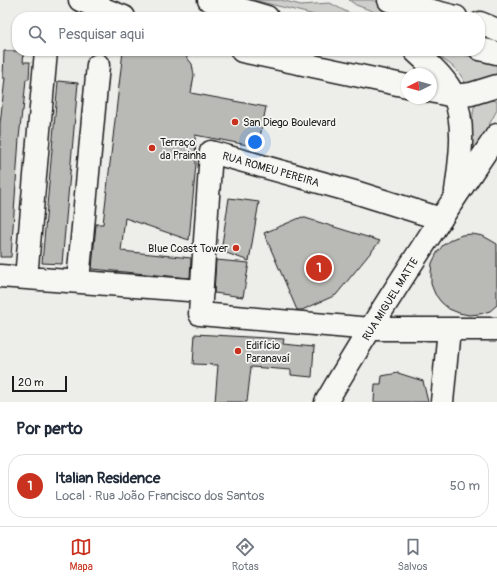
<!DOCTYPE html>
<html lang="pt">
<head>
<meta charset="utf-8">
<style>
	body { margin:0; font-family:Pangolin,sans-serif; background:#f2f2f3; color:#1f2937 }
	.compass { position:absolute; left:401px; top:68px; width:36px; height:36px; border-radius:50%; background:#fff; box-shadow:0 1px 3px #0004; rotate:265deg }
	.scale { position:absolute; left:12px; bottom:10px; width:55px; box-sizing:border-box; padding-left:4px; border:2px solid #1c1c1c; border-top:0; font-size:11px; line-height:14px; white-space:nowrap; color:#1c1c1c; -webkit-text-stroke:3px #f6f6f2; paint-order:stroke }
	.you { position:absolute; left:255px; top:142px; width:14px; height:14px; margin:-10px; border:3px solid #fff; border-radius:50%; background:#1a73e8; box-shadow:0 0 0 6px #1a73e833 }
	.badge { display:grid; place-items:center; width:26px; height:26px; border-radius:50%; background:#c8321e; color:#fff; font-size:13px; font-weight:700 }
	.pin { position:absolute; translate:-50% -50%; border:2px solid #fff; box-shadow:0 1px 4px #0006 }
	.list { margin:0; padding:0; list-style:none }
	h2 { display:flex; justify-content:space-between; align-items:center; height:52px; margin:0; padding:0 16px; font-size:17px }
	h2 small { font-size:13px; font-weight:400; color:#747a83 }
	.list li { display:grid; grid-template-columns:26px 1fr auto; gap:12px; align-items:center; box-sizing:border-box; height:64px; margin:0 8px 8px; padding:0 8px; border:1px solid #e0e1e3; border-radius:16px }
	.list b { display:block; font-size:15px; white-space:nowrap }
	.list p { margin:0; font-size:13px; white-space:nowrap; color:#747a83 }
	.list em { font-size:13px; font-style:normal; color:#747a83 }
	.icon { flex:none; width:22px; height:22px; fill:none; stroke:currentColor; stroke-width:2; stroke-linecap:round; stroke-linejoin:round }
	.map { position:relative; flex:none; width:497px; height:402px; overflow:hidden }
	.search { position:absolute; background:#fff; box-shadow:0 1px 3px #0004; left:12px; right:12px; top:12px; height:44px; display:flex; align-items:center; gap:10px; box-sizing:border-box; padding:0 14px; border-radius:16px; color:#747a83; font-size:15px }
	.sheet { height:124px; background:#fff }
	nav { display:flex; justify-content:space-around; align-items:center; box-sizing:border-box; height:56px; border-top:1px solid #e0e1e3; background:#fff; font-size:11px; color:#747a83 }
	nav a { display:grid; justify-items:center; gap:2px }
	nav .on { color:#c8321e }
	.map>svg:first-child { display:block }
	.green { fill:#cececb; stroke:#757574 }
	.building { fill:#b9b9b6; stroke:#1c1c1c }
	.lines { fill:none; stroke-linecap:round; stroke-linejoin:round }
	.minor-casing { stroke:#1c1c1c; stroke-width:25 }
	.major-casing { stroke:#1c1c1c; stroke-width:25 }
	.minor { stroke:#f6f6f2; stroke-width:22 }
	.major { stroke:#f6f6f2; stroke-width:22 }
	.poi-dot { fill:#c8321e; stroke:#f6f6f2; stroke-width:1.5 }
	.labels { text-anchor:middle; stroke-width:3.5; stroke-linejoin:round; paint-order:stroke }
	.poi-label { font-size:11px; fill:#1c1c1c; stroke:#f6f6f2; text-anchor:start }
	.street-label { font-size:11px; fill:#1c1c1c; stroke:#f6f6f2 }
</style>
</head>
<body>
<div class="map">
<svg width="497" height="402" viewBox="0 0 497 402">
	<rect width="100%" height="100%" fill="#edede9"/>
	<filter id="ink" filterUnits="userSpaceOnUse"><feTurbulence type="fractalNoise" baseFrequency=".025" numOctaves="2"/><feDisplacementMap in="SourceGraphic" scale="8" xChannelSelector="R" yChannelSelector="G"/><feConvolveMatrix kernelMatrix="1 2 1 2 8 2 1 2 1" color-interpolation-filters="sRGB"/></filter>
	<g filter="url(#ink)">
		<path class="green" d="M 253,0 L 281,0 L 301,5 L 330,3 L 356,17 L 323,17 Z
			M 349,0 L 371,0 L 439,17 L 406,12 L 395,14 L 375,12 L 356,5 Z
			M 452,52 L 474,57 L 497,65 L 497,80 L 466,85 C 460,70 448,62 435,54 Z
			M 490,100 L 497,101 L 497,110 L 482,138 L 467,161 L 474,107 L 481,101 Z"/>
		<path class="building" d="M 4,51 L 24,51 L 23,62 L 30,62 L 29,79 L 26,79 L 23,111 L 22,111 L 19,138 L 11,257 L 0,257 L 0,124 L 5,78 L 3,78 Z
			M 123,51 L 173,51 L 185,55 L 192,64 L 194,75 L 191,93 L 266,107 L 258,147 L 195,135 L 196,164 L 189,240 L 125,218 L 121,251 L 191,258 L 190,278 L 92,269 L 96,224 L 103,224 Z
			M 58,81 L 78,83 L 62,264 L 42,263 Z
			M 229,198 L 259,202 L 249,261 L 221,251 Z
			M 302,217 L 380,241 L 336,295 L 302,310 L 297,310 L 264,233 Z
			M 472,234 L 483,236 L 492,241 L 497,244 L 497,305 L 490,311 L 480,314 L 469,315 L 459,313 L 449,309 L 441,302 L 435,294 L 431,284 L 431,273 L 432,263 L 437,253 L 443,245 L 452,239 L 462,235 Z
			M 216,260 L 249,263 L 243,297 L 214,293 Z
			M 195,334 L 284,339 L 283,344 L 314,347 L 312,377 L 291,375 L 291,370 L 251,367 L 247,402 L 215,402 L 218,365 L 193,364 Z
			M 398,373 L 423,381 L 428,402 L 374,402 L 375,384 L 381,384 L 382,376 Z"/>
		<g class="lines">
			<g class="minor-casing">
				<path id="minor" d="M 80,0 L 124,17
					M 389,0 L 456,17
					M 480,23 L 497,30
					M 242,51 L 407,86
					M 431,91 L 454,96
					M 441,219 L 355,192 L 211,152 L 200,314 L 371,329 L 497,329
					M 0,276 L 202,291
					M 26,278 L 46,51
					M 78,281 L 98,65
					M 442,402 L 449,329"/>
			</g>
			<g class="major-casing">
				<path id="major" d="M 209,0 L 267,17
					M 480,49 L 497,53
					M 415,51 C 429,64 446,78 454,96 C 466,125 460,161 456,191
					M 454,96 L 471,94 L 497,86
					M 326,402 C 379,311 438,222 497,135"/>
			</g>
			<use href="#minor" class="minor"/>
			<use href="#major" class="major"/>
		</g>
	</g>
	<g class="poi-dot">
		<circle cx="235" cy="122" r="4"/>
		<circle cx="152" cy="148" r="4"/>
		<circle cx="236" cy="248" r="4"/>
		<circle cx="238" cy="351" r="4"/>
	</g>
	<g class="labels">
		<g class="poi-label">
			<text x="243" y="126">San Diego Boulevard</text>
			<text x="160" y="146">Terraço<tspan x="160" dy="13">da Prainha</tspan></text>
			<text x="228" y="252" text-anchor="end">Blue Coast Tower</text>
			<text x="246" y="349">Edifício<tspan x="246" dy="13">Paranavaí</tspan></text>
		</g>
		<g class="street-label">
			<text transform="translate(271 169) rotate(16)" y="4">RUA ROMEU PEREIRA</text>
			<text transform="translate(390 299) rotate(-58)" y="4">RUA MIGUEL MATTE</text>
		</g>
	</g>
</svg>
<svg class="compass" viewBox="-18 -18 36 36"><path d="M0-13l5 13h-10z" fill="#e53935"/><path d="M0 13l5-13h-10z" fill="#747a83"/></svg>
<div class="scale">20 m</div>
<div class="you"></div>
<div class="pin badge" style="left:319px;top:268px">1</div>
<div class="search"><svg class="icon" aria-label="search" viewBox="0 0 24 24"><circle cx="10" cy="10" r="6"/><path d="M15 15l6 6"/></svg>Pesquisar aqui</div>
</div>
<section class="sheet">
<h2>Por perto<small></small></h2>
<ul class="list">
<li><span class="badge">1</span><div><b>Italian Residence</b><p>Local · Rua João Francisco dos Santos</p></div><em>50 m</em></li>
</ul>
</section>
<nav>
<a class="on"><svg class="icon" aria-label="map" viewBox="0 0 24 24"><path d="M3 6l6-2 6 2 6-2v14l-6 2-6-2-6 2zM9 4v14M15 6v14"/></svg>Mapa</a>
<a><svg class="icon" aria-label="directions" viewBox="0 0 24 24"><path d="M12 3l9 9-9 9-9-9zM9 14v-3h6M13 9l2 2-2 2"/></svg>Rotas</a>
<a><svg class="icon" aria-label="saved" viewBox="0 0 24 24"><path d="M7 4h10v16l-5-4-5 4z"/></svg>Salvos</a>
</nav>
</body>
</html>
